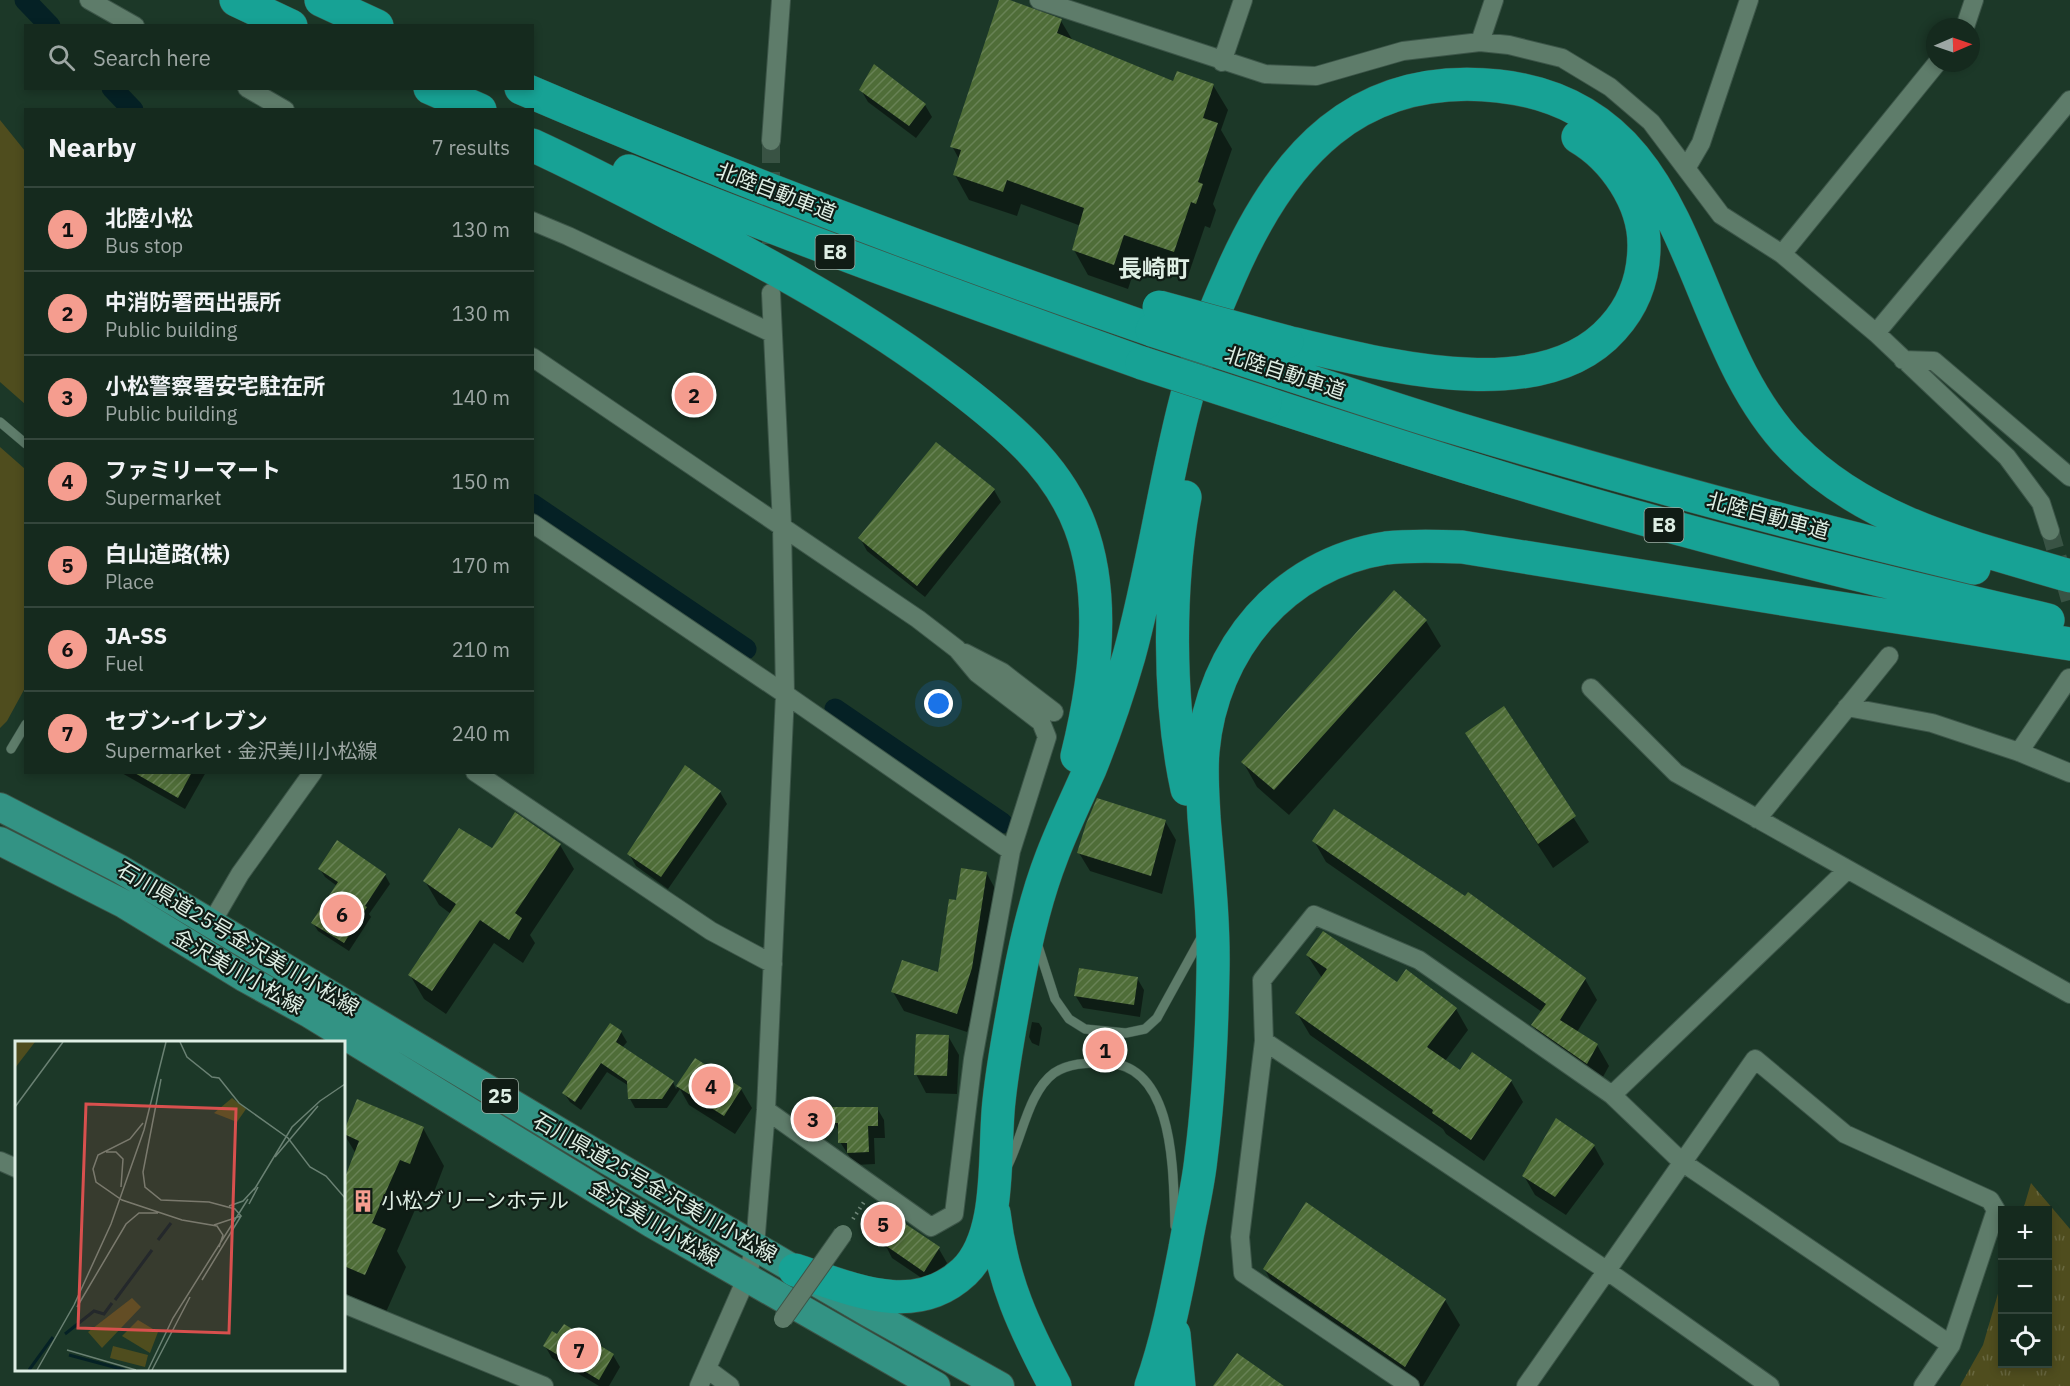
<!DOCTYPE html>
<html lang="en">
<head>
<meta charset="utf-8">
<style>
	body { margin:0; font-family:"IBM Plex Sans","Noto Sans JP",sans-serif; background:#22362b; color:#f1f3f6 }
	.controls { position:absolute; right:18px; bottom:18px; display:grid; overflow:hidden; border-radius:0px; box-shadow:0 3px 9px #0003 }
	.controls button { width:54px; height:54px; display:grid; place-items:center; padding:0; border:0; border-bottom:2px solid #34463c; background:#152a1e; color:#f1f3f6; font:30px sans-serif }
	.compass { position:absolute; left:1926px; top:18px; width:54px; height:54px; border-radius:50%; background:#152a1e; box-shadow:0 3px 9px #0003; rotate:88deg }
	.you { position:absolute; left:939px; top:704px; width:21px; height:21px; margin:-15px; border:4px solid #fff; border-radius:50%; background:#1a73e8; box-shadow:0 0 0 9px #1a73e833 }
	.badge { display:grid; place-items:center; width:39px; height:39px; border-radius:50%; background:#f59d8f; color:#111; font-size:20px; font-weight:700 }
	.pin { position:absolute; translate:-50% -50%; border:3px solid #fff; box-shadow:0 2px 6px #0006 }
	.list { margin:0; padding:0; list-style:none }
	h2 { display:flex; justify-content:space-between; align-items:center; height:78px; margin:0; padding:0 24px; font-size:26px }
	h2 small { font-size:20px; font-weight:400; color:#9da7a4 }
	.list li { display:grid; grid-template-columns:39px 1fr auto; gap:18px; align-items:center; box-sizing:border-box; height:84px; padding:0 24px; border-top:2px solid #34463c }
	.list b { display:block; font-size:22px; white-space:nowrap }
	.list p { margin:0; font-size:20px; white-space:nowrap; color:#9da7a4 }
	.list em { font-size:20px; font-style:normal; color:#9da7a4 }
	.icon { flex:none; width:33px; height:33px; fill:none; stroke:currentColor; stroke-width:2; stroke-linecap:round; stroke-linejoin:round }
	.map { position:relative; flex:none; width:2070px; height:1386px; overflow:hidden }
	.search { position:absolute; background:#152a1e; box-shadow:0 3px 9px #0003; left:24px; top:24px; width:510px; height:66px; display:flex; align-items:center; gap:15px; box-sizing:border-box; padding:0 21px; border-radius:0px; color:#9da7a4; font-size:22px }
	.panel { position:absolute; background:#152a1e; box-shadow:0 3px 9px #0003; left:24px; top:108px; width:510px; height:666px; border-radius:0px }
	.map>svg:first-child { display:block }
	.green { fill:#4f4d1e }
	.park { fill:url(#park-tufts) }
	.shadow { fill:#0007 }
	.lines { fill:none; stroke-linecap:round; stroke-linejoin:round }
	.canal { stroke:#052125; stroke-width:21 }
	.building { fill:url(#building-hatch) }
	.street-tunnel { stroke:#395344; stroke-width:18; stroke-dasharray:18 9; stroke-linecap:butt }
	.lane-casing { stroke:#3c5548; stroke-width:10 }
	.street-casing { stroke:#3c5548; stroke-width:20 }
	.primary-casing { stroke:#3c5548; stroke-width:30 }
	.highway-casing { stroke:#3c5548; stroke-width:34 }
	.path { stroke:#6f8678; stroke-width:4; stroke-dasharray:1.5 4.5; stroke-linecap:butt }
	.lane { stroke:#5e7c6a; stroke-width:9 }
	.street { stroke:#5e7c6a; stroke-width:18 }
	.primary { stroke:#339384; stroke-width:28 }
	.highway { stroke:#17a295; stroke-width:33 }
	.street-bridge-casing { stroke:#3c5548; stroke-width:20; stroke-linecap:butt }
	.highway-bridge-casing { stroke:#3c5548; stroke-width:34; stroke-linecap:butt }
	.street-bridge { stroke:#5e7c6a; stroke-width:18 }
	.highway-bridge { stroke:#17a295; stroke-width:33 }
	.labels { text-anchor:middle; stroke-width:4.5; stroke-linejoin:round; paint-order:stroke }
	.shield { fill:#101c15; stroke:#a0afa6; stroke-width:1.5 }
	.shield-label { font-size:20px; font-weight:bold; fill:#deeee4 }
	.street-label { font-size:21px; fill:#deeee4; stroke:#101c15 }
	.poi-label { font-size:21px; fill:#deeee4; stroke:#101c15; text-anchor:start }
	.quarter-label { font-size:24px; font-weight:bold; fill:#deeee4; stroke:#101c15 }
	.inset-river { fill:none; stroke:#052125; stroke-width:3 }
	.inset-road { fill:none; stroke:#6a8173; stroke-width:1.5 }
	.view { fill:#d8504e; fill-opacity:0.15; stroke:#d8504e; stroke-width:3 }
	.inset-edge { fill:none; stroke:#deeee4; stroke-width:3 }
</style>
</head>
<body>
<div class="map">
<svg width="2070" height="1386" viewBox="0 0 2070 1386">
	<defs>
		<pattern id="park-tufts" width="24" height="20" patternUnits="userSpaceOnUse" patternTransform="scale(1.5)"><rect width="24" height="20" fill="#4f4d1e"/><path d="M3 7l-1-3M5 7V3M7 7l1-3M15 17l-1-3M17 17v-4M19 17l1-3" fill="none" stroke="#68673f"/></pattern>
		<pattern id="building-hatch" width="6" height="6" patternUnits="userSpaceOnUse" patternTransform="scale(1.5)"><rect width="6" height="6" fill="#4f6d38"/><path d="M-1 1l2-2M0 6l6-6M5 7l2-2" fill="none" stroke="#688255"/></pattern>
	</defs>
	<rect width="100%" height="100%" fill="#1c3828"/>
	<path class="green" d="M 0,120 L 25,151 L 25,404 L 0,382 Z
		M 0,447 L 25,469 L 25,688 L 7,721 L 0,728 Z"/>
	<path class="park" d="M 2031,1183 L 2070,1229 L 2070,1386 L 1960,1386 L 1983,1345 L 2002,1280 L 2002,1364 L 2048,1364 L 2048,1210 L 2023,1210 Z"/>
	<path class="shadow" d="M 1001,0 L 1061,21 L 1073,41 L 1174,83 L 1213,85 L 1228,110 L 1221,130 L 1232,149 L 1213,204 L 1216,210 L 1210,228 L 1205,226 L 1188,276 L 1138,259 L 1128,289 L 1088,275 L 1074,250 L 1081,226 L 1021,204 L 1017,216 L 969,200 L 955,175 L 959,159 L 952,146 Z
		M 861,90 L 925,105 L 932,117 L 916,138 L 868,102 Z
		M 994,490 L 1001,502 L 925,597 L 867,551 L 860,538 Z
		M 1426,621 L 1441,646 L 1289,815 L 1257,787 L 1243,762 Z
		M 1503,708 L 1589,842 L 1553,868 L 1482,759 Z
		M 120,772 L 206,772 L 185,809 Z
		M 720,792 L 727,804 L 668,889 L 636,866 L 629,854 Z
		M 1165,821 L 1176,840 L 1162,894 L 1090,871 L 1079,853 Z
		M 1314,841 L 1585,979 L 1597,1000 L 1577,1032 L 1597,1045 L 1609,1066 L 1599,1084 L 1545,1046 L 1533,1025 L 1542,1012 L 1326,862 Z
		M 560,845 L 574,869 L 530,935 L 535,943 L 523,963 L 494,943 L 446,1014 L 424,999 L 410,975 L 451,914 L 439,905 L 425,881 L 492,850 Z
		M 320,869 L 385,875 L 390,884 L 369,914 L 371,917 L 349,951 L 318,931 L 313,923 L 337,886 L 325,877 Z
		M 987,874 L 997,892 L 982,987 L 967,1032 L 904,1011 L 893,992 L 939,974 L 957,902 Z
		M 1307,955 L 1397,985 L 1456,1009 L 1468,1030 L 1445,1061 L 1461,1072 L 1511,1081 L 1523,1102 L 1484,1161 L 1446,1134 L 1443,1129 L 1310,1035 L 1297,1013 L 1322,978 Z
		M 1137,978 L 1144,990 L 1140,1017 L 1083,1008 L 1075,995 Z
		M 1032,1022 L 1039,1023 L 1042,1028 L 1039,1046 L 1032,1043 L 1029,1037 Z
		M 610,1025 L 621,1032 L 627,1042 L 622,1048 L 673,1082 L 676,1089 L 695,1060 L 741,1089 L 752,1108 L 735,1134 L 689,1105 L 680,1089 L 667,1108 L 635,1108 L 630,1099 L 629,1086 L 607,1072 L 581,1110 L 570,1102 L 564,1093 Z
		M 948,1036 L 959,1055 L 957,1094 L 926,1093 L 916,1074 Z
		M 877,1108 L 884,1120 L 885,1138 L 874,1138 L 875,1164 L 855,1165 L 840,1142 L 840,1133 L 834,1122 Z
		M 423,1128 L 444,1166 L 431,1200 L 421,1196 L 397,1251 L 406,1267 L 386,1312 L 344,1293 L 344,1184 L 356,1154 L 344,1134 Z
		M 1594,1146 L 1604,1164 L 1566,1215 L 1535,1195 L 1524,1176 Z
		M 865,1225 L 939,1249 L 947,1263 L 932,1285 L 892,1258 L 887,1248 L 873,1240 Z
		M 1265,1270 L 1445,1300 L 1460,1325 L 1423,1386 L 1413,1386 L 1279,1295 Z
		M 545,1346 L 613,1355 L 620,1367 L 609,1386 L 599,1386 L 552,1358 Z"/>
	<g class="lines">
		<path class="canal" d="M 25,0 L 50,26
			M 112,88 L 133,110
			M 532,504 L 746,649
			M 835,709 L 1002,823"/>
	</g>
	<path class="building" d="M 999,0 L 1010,0 L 1062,19 L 1057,33 L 1173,81 L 1177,71 L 1214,84 L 1203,118 L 1218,123 L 1198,182 L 1203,184 L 1196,204 L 1191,202 L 1174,252 L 1124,235 L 1114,265 L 1072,250 L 1084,208 L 1007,180 L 1003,192 L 953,175 L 961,150 L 950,147 Z
		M 874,64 L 926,104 L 909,126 L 859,90 Z
		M 936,442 L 995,489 L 917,586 L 858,538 Z
		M 1394,590 L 1427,620 L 1274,790 L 1241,762 Z
		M 1504,706 L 1576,816 L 1538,844 L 1465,733 Z
		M 685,765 L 721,791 L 661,877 L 627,854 Z
		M 133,772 L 192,772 L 178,798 Z
		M 1097,798 L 1166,820 L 1151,876 L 1077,853 L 1086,824 Z
		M 1334,809 L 1465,896 L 1468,892 L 1586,978 L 1560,1020 L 1598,1044 L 1587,1064 L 1531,1025 L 1546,1004 L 1442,930 L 1312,841 Z
		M 515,812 L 561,844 L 515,913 L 522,918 L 509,940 L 480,920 L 432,991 L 408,975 L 456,904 L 423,881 L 459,828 L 492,848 Z
		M 337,840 L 386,874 L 365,906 L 367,907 L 344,943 L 311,923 L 338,882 L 318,869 Z
		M 961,868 L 987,872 L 972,968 L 957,1014 L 891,992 L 902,960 L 938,972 L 949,899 L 956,900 Z
		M 1323,931 L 1397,982 L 1406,969 L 1457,1008 L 1427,1047 L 1460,1070 L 1472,1052 L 1512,1080 L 1471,1140 L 1432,1113 L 1433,1110 L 1295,1013 L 1327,969 L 1306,955 Z
		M 1079,968 L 1138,977 L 1134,1005 L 1074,996 Z
		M 610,1023 L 622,1031 L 616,1042 L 674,1081 L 662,1099 L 628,1099 L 627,1081 L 601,1063 L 575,1102 L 562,1093 Z
		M 916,1034 L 949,1035 L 947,1076 L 914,1075 Z
		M 695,1058 L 742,1088 L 724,1116 L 676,1086 Z
		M 357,1099 L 424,1127 L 410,1164 L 400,1160 L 372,1223 L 386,1229 L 365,1275 L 344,1266 L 344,1180 L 359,1141 L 344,1134 L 344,1131 Z
		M 832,1107 L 878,1107 L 878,1126 L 868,1126 L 869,1152 L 847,1153 L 847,1143 L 838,1143 L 838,1123 L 832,1123 Z
		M 1556,1118 L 1595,1145 L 1555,1197 L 1522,1176 Z
		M 1306,1202 L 1446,1299 L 1405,1367 L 1263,1269 Z
		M 877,1205 L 940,1247 L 924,1272 L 882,1243 L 884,1240 L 863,1225 Z
		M 564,1324 L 614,1354 L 599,1380 L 543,1346 L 552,1331 L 557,1334 Z
		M 1237,1353 L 1284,1386 L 1213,1386 Z"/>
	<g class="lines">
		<path class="street-tunnel" d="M 771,271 L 771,141
			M 2050,531 L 2070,600"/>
		<g class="lane-casing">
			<path id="lane" d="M 0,422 L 26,444
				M 11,749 L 26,724
				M 1037,943 L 1055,999 L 1069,1019 L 1085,1029 L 1126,1033 L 1145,1029 L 1157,1018 L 1201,938
				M 1007,1167 C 1022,1139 1028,1092 1054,1073 C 1069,1063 1086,1063 1103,1063 C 1176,1061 1173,1175 1175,1226"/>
		</g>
		<g class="street-casing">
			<path id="street" d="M 89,0 L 135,26
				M 1039,0 L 1265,74 L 1316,76 L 1403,51 L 1480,42 L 1509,45 L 1562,58 L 1610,87 L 1651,122 L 1721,215 L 1782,254 L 1876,333 L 2007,457 L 2041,503 L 2050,531
				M 1965,27 L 1974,0
				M 1480,42 L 1494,0
				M 1222,62 L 1243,0
				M 247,88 L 285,110
				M 771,141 L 781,0
				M 1687,167 L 1701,143 L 1749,0
				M 532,221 L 568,236 L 772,333
				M 1782,254 L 1937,63
				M 1876,333 L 2070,100
				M 532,357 L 918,619 L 957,649 L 977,673 L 1041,722 L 1047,737 L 1011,851 L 973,1059 L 954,1214 L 931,1227 L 766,1110
				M 1903,360 L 1934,361 L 2070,477
				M 532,523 L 785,694 L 1011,851
				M 965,653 L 1002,672 L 1054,712
				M 1591,688 L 1676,773 L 2070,994
				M 1847,707 L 1932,723 L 2019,752 L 2070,773
				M 2019,752 L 2069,678
				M 475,772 L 711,931 L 773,964
				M 1757,819 L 1889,656
				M 212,922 L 240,874 L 313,772
				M 1264,1041 L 1262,980 L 1314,915 L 1419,960 L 1612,1095 L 1682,1162 L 1951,1345
				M 1612,1095 L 1847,870
				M 0,1161 L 16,1168
				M 344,1304 L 544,1386
				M 707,1369 L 730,1386
				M 699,1386 L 747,1277 L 755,1246 L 766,1110 L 785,694 L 782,525 L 771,293
				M 1410,1386 L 1243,1273 L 1240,1237 L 1264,1041 L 1606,1270 L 1770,1386
				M 1526,1386 L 1755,1059 L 1845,1134 L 1990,1200 L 1996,1210 L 1951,1345 L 1923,1386"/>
		</g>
		<g class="primary-casing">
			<path id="primary" d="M 0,807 L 120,869 L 600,1156 L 869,1313 L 1000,1386
				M 0,841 L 124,904 L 245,978 L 310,1014 L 651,1223 L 936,1386"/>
		</g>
		<g class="highway-casing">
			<path id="highway" d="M 236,0 L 291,26
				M 321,0 L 377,26
				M 430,88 L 480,110
				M 521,88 C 728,177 939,256 1152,330
				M 532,145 C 580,167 626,191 672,215 C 771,265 866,317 954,384 C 1005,423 1057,465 1080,526 C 1107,597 1095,684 1077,756
				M 629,171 C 799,239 970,302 1142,363
				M 1287,342 C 1378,363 1541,410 1613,328 C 1634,305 1644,277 1644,245 C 1644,202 1614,158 1578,137
				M 1275,370 C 1334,389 1393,409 1452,427 C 1625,479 1799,526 1974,568
				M 1265,403 C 1392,444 1518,485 1647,520 C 1780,557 1914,589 2048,620
				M 1185,497 C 1168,584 1168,702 1187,789
				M 994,1213 C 1002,1281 1024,1327 1055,1386
				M 795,1270 C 850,1288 914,1319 964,1272 C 1003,1235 993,1152 999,1101 C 1003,1062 1011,1022 1018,983 C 1026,940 1036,897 1052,856 C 1063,827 1077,798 1090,769 C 1105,732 1118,694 1129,656 C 1151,576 1163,492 1183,411 C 1194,365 1210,320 1230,276 C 1282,156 1357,71 1498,86 C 1700,108 1679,330 1792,447 C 1866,523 1972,547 2070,576
				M 1174,1334 L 1179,1386
				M 1151,1386 C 1167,1341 1176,1294 1185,1248 C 1190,1218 1198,1188 1201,1158 C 1209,1096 1212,1032 1213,970 C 1214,919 1208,868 1204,817 C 1203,796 1201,773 1203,751 C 1212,649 1283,564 1386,548 C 1411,545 1437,546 1462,547 L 1826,606 L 2070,644"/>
		</g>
		<path class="path" d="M 853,1219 L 864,1202"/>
		<use href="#lane" class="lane"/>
		<use href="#street" class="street"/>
		<use href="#primary" class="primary"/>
		<use href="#highway" class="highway"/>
		<g class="street-bridge-casing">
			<path id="street-bridge" d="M 783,1319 L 843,1234"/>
		</g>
		<g class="highway-bridge-casing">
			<path id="highway-bridge" d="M 1159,307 L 1287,342
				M 1152,330 L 1275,370
				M 1142,363 L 1265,403"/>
		</g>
		<use href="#street-bridge" class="street-bridge"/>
		<use href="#highway-bridge" class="highway-bridge"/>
	</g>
	<defs>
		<g id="building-bare" transform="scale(1.8)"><path d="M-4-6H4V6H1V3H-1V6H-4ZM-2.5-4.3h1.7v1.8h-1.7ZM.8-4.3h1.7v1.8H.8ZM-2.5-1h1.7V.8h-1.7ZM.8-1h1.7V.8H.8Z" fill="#f59d8f" stroke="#101c15" stroke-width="2.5" paint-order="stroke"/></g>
	</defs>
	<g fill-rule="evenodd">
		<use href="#building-bare" x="363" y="1201"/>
	</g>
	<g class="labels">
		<g class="shield">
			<rect x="815.5" y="235" width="39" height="34" rx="4.5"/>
			<rect x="1644.5" y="508" width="39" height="34" rx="4.5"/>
			<rect x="482" y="1079" width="36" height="34" rx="4.5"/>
		</g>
		<g class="shield-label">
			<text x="835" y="259">E8</text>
			<text x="1664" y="532">E8</text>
			<text x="500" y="1103">25</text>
		</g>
		<g class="street-label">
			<text transform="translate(776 192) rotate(21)" y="7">北陸自動車道</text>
			<text transform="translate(1285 373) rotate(18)" y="7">北陸自動車道</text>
			<text transform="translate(1768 516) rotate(15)" y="7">北陸自動車道</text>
			<text transform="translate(238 939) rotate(31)" y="7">石川県道25号金沢美川小松線</text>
			<text transform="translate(238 972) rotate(30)" y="7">金沢美川小松線</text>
			<text transform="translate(655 1188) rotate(30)" y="7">石川県道25号金沢美川小松線</text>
			<text transform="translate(654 1223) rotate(31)" y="7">金沢美川小松線</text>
		</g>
		<g class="poi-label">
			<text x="381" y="1208">小松グリーンホテル</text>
		</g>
		<g class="quarter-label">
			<text x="1154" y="277">長崎町</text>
		</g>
	</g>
	<g transform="translate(15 1041)">
		<rect width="330" height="330" fill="#1c3828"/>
		<path d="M 117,257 L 126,266 L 87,307 L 73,291 ZM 123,279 L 143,291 L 135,312 L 107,295 ZM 98,305 L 133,314 L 130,326 L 95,317 Z" fill="#4f4d1e"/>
		<path d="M 0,1 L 20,1 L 0,27 Z" fill="#4f4d1e"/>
		<path d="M 217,57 L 231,68 L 222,81 L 199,72 Z" fill="#4f4d1e"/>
		<path class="inset-river" d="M 143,199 L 156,182M 100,259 L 137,209M 50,293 L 79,270 L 89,273 L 97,262M 54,314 L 110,329M 14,329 L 38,296"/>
		<path class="inset-road" d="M 165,1 L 172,16 L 197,36 L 204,37 L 224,62 L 273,97 L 295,126 L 311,135 L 330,157M 146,38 L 128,131 L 130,146 L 146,159 L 194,161 L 220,168 L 226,175 L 199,184M 0,66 L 48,1M 128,82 L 115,98 L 83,114 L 78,128 L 81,141 L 107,159 L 167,179 L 202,185 L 208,194 L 204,206M 91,111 L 101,111 L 108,118 L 106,146M 260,116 L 303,65M 239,149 L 277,86 L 305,60 L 330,43M 234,163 L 243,146M 214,165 L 228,160 L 240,147M 187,239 L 226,175M 62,266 L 111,183 L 124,172 L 143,172M 52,309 L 121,329M 22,329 L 59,264 L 96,183 L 129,89 L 151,1M 133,329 L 158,277 L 233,158M 137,329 L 175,256"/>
		<path class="view" d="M 71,63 L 221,68 L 214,292 L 63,287 Z"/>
		<rect width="330" height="330" class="inset-edge"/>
	</g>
</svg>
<div class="controls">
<button>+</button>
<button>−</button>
<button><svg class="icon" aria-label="locate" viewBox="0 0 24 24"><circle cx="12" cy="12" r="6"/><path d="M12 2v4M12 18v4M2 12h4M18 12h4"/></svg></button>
</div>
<svg class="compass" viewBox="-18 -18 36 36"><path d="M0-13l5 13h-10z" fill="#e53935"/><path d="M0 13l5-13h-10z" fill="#9da7a4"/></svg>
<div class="you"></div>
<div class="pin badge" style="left:1105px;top:1050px">1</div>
<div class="pin badge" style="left:694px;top:395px">2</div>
<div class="pin badge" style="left:813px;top:1119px">3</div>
<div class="pin badge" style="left:711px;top:1086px">4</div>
<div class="pin badge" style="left:883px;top:1224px">5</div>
<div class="pin badge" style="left:342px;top:914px">6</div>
<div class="pin badge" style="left:579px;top:1350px">7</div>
<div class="search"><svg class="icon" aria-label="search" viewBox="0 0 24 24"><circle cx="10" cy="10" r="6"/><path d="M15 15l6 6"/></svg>Search here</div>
<section class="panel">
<h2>Nearby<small>7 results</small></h2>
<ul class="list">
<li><span class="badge">1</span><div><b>北陸小松</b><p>Bus stop</p></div><em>130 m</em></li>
<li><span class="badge">2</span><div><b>中消防署西出張所</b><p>Public building</p></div><em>130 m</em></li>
<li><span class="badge">3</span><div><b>小松警察署安宅駐在所</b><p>Public building</p></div><em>140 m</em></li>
<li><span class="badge">4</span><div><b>ファミリーマート</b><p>Supermarket</p></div><em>150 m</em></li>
<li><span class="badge">5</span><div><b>白山道路(株)</b><p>Place</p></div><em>170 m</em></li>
<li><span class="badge">6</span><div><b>JA-SS</b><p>Fuel</p></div><em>210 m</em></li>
<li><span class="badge">7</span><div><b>セブン-イレブン</b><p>Supermarket · 金沢美川小松線</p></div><em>240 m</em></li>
</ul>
</section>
</div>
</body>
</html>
